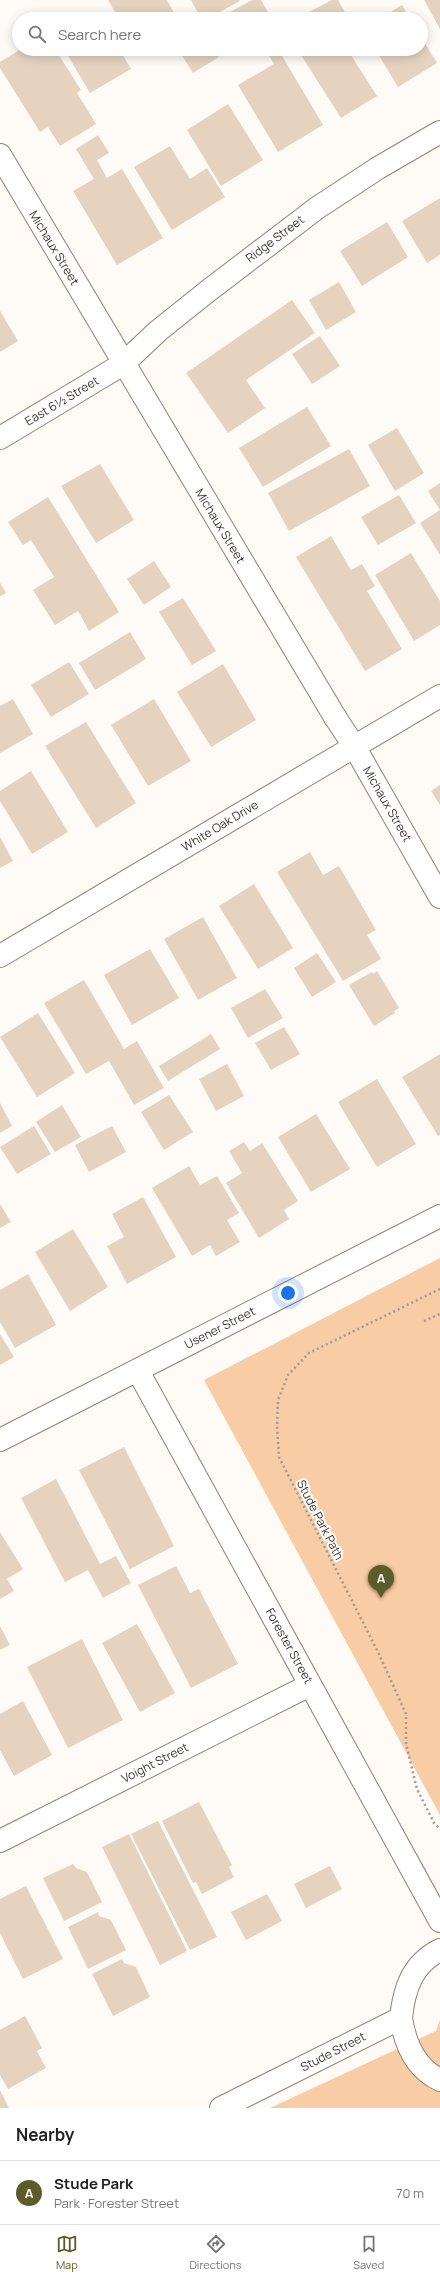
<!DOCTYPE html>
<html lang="en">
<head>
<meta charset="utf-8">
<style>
	body { margin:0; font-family:Manrope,sans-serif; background:#f6f6f6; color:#222 }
	.you { position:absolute; left:288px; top:1293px; width:14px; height:14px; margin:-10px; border:3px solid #fff; border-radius:50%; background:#1a73e8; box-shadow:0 0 0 6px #1a73e833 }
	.badge { display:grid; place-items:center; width:26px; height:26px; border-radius:50%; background:#5c5c29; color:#fff; font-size:13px; font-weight:700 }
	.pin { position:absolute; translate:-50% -33px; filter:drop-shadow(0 1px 2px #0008) }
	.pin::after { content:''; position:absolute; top:21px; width:14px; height:12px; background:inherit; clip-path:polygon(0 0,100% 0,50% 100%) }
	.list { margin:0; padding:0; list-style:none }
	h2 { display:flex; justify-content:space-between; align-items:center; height:52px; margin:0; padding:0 16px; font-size:17px }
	h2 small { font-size:13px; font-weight:400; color:#767676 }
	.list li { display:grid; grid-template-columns:26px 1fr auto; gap:12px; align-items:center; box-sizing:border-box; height:64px; padding:0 16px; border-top:1px solid #e0e0e0 }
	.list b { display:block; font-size:15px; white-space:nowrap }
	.list p { margin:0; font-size:13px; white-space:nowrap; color:#767676 }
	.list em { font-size:13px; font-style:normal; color:#767676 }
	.icon { flex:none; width:22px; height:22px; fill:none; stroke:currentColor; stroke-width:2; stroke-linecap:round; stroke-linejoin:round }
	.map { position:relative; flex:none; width:440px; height:2108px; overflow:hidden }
	.search { position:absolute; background:#fff; box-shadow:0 2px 10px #0003; left:12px; right:12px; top:12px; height:44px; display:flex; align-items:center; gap:10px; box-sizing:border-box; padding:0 14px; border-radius:22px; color:#767676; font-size:15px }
	.sheet { height:116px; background:#fff }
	nav { display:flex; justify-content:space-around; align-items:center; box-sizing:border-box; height:56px; border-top:1px solid #e0e0e0; background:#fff; font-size:11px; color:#767676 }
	nav a { display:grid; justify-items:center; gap:2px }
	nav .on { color:#5c5c29 }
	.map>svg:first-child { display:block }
	.green { fill:#f8cca4 }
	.building { fill:#e5d3c0 }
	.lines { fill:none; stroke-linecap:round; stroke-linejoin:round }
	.minor-casing { stroke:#938171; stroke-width:24 }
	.tertiary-casing { stroke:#938171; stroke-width:24 }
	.secondary-casing { stroke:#938171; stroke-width:24 }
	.path { stroke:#a09a94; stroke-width:2.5; stroke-dasharray:2 3; stroke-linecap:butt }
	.minor { stroke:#fff; stroke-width:22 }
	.tertiary { stroke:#fff; stroke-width:22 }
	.secondary { stroke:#fff; stroke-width:22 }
	.labels { text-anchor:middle; stroke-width:4; stroke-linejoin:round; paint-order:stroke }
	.street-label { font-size:12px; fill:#3d352e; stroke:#fff }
</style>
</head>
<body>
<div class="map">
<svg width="440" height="2108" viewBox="0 0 440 2108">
	<rect width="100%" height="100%" fill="#fefaf6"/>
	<path class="green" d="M 440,1258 L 440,1815 L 204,1380 Z
		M 440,2020 L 440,2108 L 270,2108 L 436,2031 Z"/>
	<path class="building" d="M 108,0 L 167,0 L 177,19 L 119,19 Z
		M 191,0 L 239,0 L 240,1 L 207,19 L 201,19 Z
		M 252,0 L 261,0 L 272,19 L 234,19 L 230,12 Z
		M 332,0 L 338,0 L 349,19 L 311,19 L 307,13 Z
		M 424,0 L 440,0 L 440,29 Z
		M 402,5 L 410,19 L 379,19 Z
		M 421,37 L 437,63 L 398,87 L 375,49 L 421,49 Z
		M 21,49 L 55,49 L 81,90 L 77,93 L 96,124 L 60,146 L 48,127 L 40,132 L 0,68 L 0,62 Z
		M 64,49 L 119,49 L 131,69 L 90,93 Z
		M 182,49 L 214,49 L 219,57 L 193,73 L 179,51 Z
		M 265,49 L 278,49 L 323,125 L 278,152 L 238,85 L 274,64 Z
		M 304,49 L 347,49 L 377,96 L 341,118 L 299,52 Z
		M 228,104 L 263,160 L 221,186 L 187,130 Z
		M 98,135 L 109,153 L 97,160 L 107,178 L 122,169 L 163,238 L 117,265 L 73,191 L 94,179 L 76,149 Z
		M 170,146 L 190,179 L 207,168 L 225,197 L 172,230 L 134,167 Z
		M 440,198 L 440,255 L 427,263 L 402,221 Z
		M 387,222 L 408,257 L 362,286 L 340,251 Z
		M 339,282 L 356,312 L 326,330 L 309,300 Z
		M 292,300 L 315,333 L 246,380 L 265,408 L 228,433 L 186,373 Z
		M 0,311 L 18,341 L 0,352 Z
		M 320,336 L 340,366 L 312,384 L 292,354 Z
		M 307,407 L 331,446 L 263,487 L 239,448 Z
		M 397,428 L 424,473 L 395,491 L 368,445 Z
		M 349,449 L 370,486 L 289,531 L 268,493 Z
		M 100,464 L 134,520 L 96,543 L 61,486 Z
		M 440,483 L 440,510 L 428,491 Z
		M 399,495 L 416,523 L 378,545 L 361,517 Z
		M 48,497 L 119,612 L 89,631 L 78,611 L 55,625 L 33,590 L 54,577 L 31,540 L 23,545 L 8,522 Z
		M 440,510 L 440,555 L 420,523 Z
		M 331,536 L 351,570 L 362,564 L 375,586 L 367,591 L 402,649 L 365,671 L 296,557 Z
		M 411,553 L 440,601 L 440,625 L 414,641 L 375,575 Z
		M 154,561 L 171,587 L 144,605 L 127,579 Z
		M 0,583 L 6,593 L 0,596 Z
		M 183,598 L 216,651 L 192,665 L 159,612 Z
		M 130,632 L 146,659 L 95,690 L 79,663 Z
		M 69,662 L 89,694 L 51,717 L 31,685 Z
		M 223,664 L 256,720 L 211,747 L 177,692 Z
		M 13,699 L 33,734 L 0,753 L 0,706 Z
		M 154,699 L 191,761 L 148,786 L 111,725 Z
		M 86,722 L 136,803 L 96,828 L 45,746 Z
		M 31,771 L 68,832 L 32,854 L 0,801 L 0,791 Z
		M 440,785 L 440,805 L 431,791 Z
		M 0,837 L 13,861 L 0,868 Z
		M 310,852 L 323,875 L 339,866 L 376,930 L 367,935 L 381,959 L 343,981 L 277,872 Z
		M 254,884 L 293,948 L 258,969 L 219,906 Z
		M 203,917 L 237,978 L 198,1000 L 164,939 Z
		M 150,949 L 179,998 L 132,1025 L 104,975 Z
		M 317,953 L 336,982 L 312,997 L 294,968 Z
		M 377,971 L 399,1008 L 394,1011 L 395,1013 L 374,1026 L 349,985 L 372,972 L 373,974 Z
		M 84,980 L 124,1049 L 137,1041 L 164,1088 L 134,1105 L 109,1061 L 86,1074 L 44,1003 Z
		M 265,989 L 283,1018 L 248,1038 L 231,1008 Z
		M 38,1013 L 75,1073 L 37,1097 L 0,1037 Z
		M 284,1027 L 300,1054 L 271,1070 L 255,1043 Z
		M 211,1034 L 220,1049 L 168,1081 L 159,1066 Z
		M 440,1054 L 440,1135 L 438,1136 L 402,1077 Z
		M 227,1064 L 244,1096 L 216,1111 L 199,1079 Z
		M 377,1079 L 416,1144 L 377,1167 L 338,1102 Z
		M 169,1095 L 193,1132 L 164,1150 L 141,1112 Z
		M 0,1103 L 12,1126 L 0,1133 Z
		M 62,1105 L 81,1137 L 55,1152 L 36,1122 Z
		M 316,1114 L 350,1169 L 311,1192 L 278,1137 Z
		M 34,1126 L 51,1154 L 17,1174 L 0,1147 Z
		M 112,1126 L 126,1152 L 89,1172 L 75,1145 Z
		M 244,1142 L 250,1151 L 262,1143 L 298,1201 L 284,1210 L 289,1219 L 259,1238 L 226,1183 L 242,1173 L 229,1151 Z
		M 189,1166 L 200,1185 L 217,1176 L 239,1213 L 227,1220 L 240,1242 L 216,1256 L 210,1245 L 192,1256 L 152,1188 Z
		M 143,1197 L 176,1257 L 127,1284 L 107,1246 L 124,1237 L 112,1214 Z
		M 0,1204 L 11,1222 L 0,1228 Z
		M 73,1229 L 108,1287 L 70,1311 L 35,1252 Z
		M 28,1274 L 56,1325 L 15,1348 L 0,1322 L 0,1290 Z
		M 0,1334 L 14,1357 L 0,1365 Z
		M 124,1447 L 174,1546 L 130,1569 L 79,1470 Z
		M 56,1479 L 100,1564 L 116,1556 L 131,1583 L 103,1598 L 88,1570 L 65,1582 L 21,1498 Z
		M 0,1532 L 23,1569 L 7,1579 L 14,1591 L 0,1599 Z
		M 176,1566 L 190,1593 L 199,1589 L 238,1664 L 191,1688 L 138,1585 Z
		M 137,1624 L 175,1693 L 140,1712 L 102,1643 Z
		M 0,1626 L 10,1645 L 0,1650 Z
		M 82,1639 L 123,1720 L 68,1748 L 27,1667 Z
		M 23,1701 L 52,1755 L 14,1776 L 0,1750 L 0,1714 Z
		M 199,1802 L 232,1865 L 229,1867 L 234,1877 L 202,1894 L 196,1882 L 193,1883 L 162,1821 Z
		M 158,1821 L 217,1937 L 190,1950 L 131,1834 Z
		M 129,1834 L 187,1951 L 160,1965 L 102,1847 Z
		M 73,1864 L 76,1868 L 87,1872 L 102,1902 L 64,1921 L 43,1878 Z
		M 330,1866 L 342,1889 L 306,1908 L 294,1884 Z
		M 26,1886 L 63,1959 L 23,1979 L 0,1933 L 0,1899 Z
		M 267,1894 L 282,1921 L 246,1940 L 231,1912 Z
		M 98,1912 L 99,1916 L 111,1920 L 126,1950 L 88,1969 L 68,1927 Z
		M 122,1959 L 124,1963 L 136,1967 L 150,1997 L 113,2016 L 92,1974 Z
		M 25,2016 L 42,2048 L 37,2051 L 46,2068 L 8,2089 L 0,2075 L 0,2030 Z
		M 0,2090 L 9,2108 L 0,2108 Z"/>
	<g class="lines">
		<g class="minor-casing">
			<path id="minor" d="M 0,438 L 123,364 L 158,331 L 208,291 L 317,208 L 378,168 L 440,132
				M 335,717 L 354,746 L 440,897
				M 138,1371 L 440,1921
				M 0,1440 L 440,1216
				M 0,1841 L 310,1685
				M 401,2018 C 405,2044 415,2068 440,2080
				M 221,2108 L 401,2018 C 404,1989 412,1964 440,1950"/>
		</g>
		<g class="tertiary-casing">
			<path id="tertiary" d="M 0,155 L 335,717"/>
		</g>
		<g class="secondary-casing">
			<path id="secondary" d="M 0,956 L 440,696"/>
		</g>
		<path class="path" d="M 440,1289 L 309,1353 L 288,1375 L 278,1400 L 277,1426 L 279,1457 L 378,1652 L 406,1714 L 406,1744 L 417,1789 L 434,1823 L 440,1829
			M 424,1321 L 440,1314"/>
		<use href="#minor" class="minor"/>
		<use href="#tertiary" class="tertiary"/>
		<use href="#secondary" class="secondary"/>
	</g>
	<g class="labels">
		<g class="street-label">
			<text transform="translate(275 239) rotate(-37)" y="4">Ridge Street</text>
			<text transform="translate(54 248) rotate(59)" y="4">Michaux Street</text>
			<text transform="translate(62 401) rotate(-31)" y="4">East 6½ Street</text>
			<text transform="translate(220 526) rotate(59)" y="4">Michaux Street</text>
			<text transform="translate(387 804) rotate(60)" y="4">Michaux Street</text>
			<text transform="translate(220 826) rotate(-31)" y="4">White Oak Drive</text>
			<text transform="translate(220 1328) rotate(-27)" y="4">Usener Street</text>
			<text transform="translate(320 1520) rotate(63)" y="4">Stude Park Path</text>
			<text transform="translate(289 1646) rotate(61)" y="4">Forester Street</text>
			<text transform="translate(155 1763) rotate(-27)" y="4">Voight Street</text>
			<text transform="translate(333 2052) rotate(-27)" y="4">Stude Street</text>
		</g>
	</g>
</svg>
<div class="you"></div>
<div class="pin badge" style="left:381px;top:1598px">A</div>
<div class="search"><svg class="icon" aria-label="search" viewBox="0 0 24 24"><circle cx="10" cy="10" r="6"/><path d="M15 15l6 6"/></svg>Search here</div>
</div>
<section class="sheet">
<h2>Nearby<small></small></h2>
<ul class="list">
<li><span class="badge">A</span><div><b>Stude Park</b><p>Park · Forester Street</p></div><em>70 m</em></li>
</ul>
</section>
<nav>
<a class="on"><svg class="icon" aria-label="map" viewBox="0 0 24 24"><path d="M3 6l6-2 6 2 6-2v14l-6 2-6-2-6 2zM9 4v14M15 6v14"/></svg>Map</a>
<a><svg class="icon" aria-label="directions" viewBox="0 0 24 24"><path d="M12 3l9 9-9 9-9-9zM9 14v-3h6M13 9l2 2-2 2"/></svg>Directions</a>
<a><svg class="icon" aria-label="saved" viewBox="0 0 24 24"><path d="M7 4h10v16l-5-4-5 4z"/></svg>Saved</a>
</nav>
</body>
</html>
